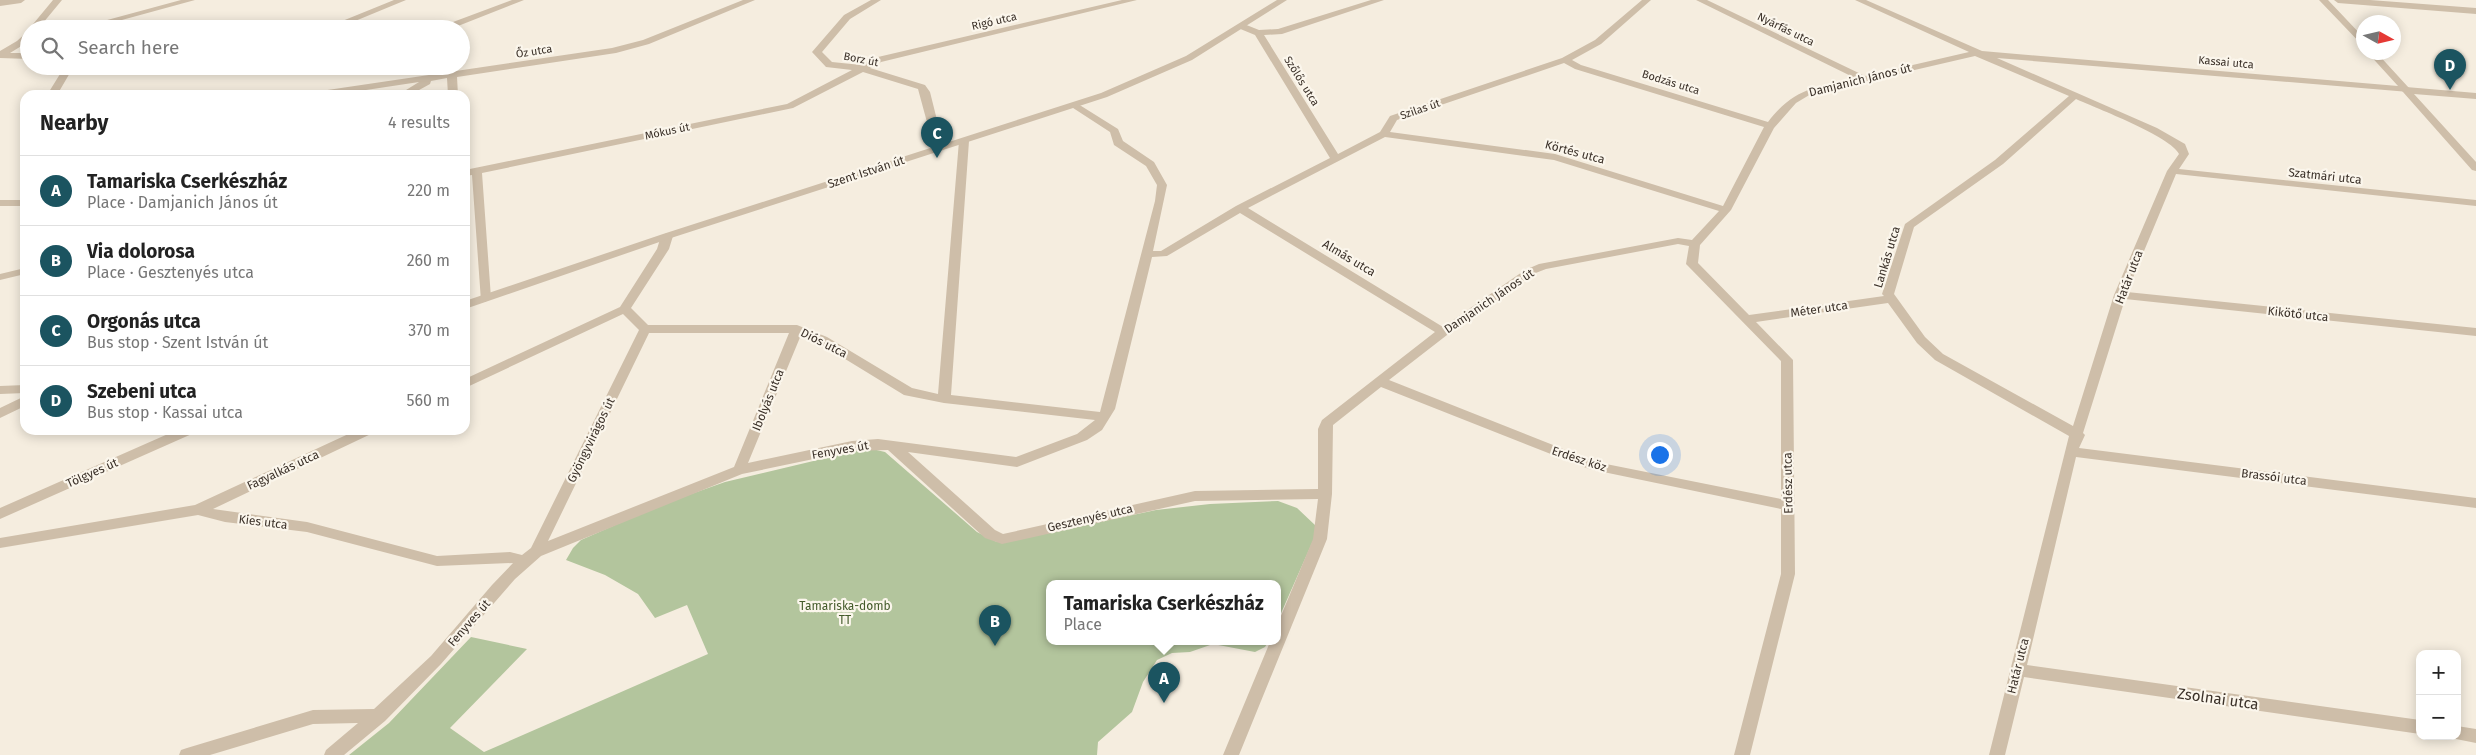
<!DOCTYPE html>
<html lang="en">
<head>
<meta charset="utf-8">
<style>
	body { margin:0; font-family:"Fira Sans",sans-serif; background:#f2f2f2; color:#222 }
	.controls { position:absolute; right:15px; bottom:15px; display:grid; overflow:hidden; border-radius:10px; box-shadow:0 2px 12px #0003 }
	.controls button { width:45px; height:45px; display:grid; place-items:center; padding:0; border:0; border-bottom:1px solid #e0e0e0; background:#fff; color:#222; font:25px sans-serif }
	.compass { position:absolute; left:2356px; top:15px; width:45px; height:45px; border-radius:50%; background:#fff; box-shadow:0 2px 12px #0003; rotate:98deg }
	.you { position:absolute; left:1659px; top:454px; width:18px; height:18px; margin:-12px; border:4px solid #fff; border-radius:50%; background:#1a73e8; box-shadow:0 0 0 8px #1a73e833 }
	.badge { display:grid; place-items:center; width:32px; height:32px; border-radius:50%; background:#1b5460; color:#fff; font-size:16px; font-weight:700 }
	.pin { position:absolute; translate:-50% -41px; filter:drop-shadow(0 1px 2px #0008) }
	.pin::after { content:''; position:absolute; top:26px; width:18px; height:15px; background:inherit; clip-path:polygon(0 0,100% 0,50% 100%) }
	.popup { position:absolute; left:1046px; top:580px; width:235px; height:65px; box-sizing:border-box; display:grid; place-content:center; border-radius:10px; background:#fff; filter:drop-shadow(0 1px 4px #0005); font-size:16px; white-space:nowrap; color:#767676 }
	.popup b { font-size:19px; color:#222 }
	.popup::after { content:''; position:absolute; left:50%; top:100%; margin-left:-10px; border:10px solid transparent; border-top-color:#fff }
	.list { margin:0; padding:0; list-style:none }
	h2 { display:flex; justify-content:space-between; align-items:center; height:65px; margin:0; padding:0 20px; font-size:21px }
	h2 small { font-size:16px; font-weight:400; color:#767676 }
	.list li { display:grid; grid-template-columns:32px 1fr auto; gap:15px; align-items:center; box-sizing:border-box; height:70px; padding:0 20px; border-top:1px solid #e0e0e0 }
	.list b { display:block; font-size:19px; white-space:nowrap }
	.list p { margin:0; font-size:16px; white-space:nowrap; color:#767676 }
	.list em { font-size:16px; font-style:normal; color:#767676 }
	.icon { flex:none; width:28px; height:28px; fill:none; stroke:currentColor; stroke-width:2; stroke-linecap:round; stroke-linejoin:round }
	.map { position:relative; flex:none; width:2476px; height:755px; overflow:hidden }
	.search { position:absolute; background:#fff; box-shadow:0 2px 12px #0003; left:20px; top:20px; width:450px; height:55px; display:flex; align-items:center; gap:12px; box-sizing:border-box; padding:0 18px; border-radius:28px; color:#767676; font-size:19px }
	.panel { position:absolute; background:#fff; box-shadow:0 2px 12px #0003; left:20px; top:90px; width:450px; height:345px; border-radius:15px }
	.map>svg:first-child { display:block }
	.green { fill:#b3c59d }
	.lines { fill:none; stroke-linecap:round; stroke-linejoin:round }
	.minor { fill:#cebea9; fill-rule:evenodd }
	.tertiary { fill:#cebea9; fill-rule:evenodd }
	.labels { text-anchor:middle; stroke-width:4.5; stroke-linejoin:round; paint-order:stroke }
	.far-street-label { font-size:11px; fill:#3b3129; stroke:#fbf6ec }
	.street-label { font-size:12px; fill:#3b3129; stroke:#fbf6ec }
	.park-label { font-size:12px; fill:#445b2b; stroke:#fbf6ec }
	.near-street-label { font-size:15px; fill:#3b3129; stroke:#fbf6ec }
</style>
</head>
<body>
<div class="map">
<svg width="2476" height="755" viewBox="0 0 2476 755">
	<rect width="100%" height="100%" fill="#f5eddf"/>
	<path class="green" d="M 868,448 L 885,452 L 977,532 L 997,542 L 1011,541 L 1156,510 L 1210,504 L 1278,501 L 1297,508 L 1316,526 L 1316,534 L 1278,620 L 1278,584 L 1050,584 L 1050,642 L 1268,642 L 1265,647 L 1255,652 L 1213,644 L 1190,652 L 1172,653 L 1157,660 L 1143,682 L 1132,712 L 1098,742 L 1097,755 L 349,755 L 389,723 L 471,637 L 527,649 L 450,728 L 484,752 L 708,654 L 687,605 L 655,618 L 638,594 L 605,575 L 566,560 L 573,548 L 581,540 L 663,504 L 725,482 Z"/>
	<g class="lines">
		<path class="minor" d="M 0,0 L 25,0 L 21,3 L 0,6 Z
			M 53,0 L 62,0 L 38,29 L 29,29 Z
			M 181,0 L 195,0 L 89,29 L 74,29 Z
			M 394,0 L 406,0 L 343,26 L 370,26 L 374,29 L 325,28 Z
			M 512,0 L 524,0 L 458,26 L 441,29 L 418,29 L 453,22 Z
			M 743,0 L 755,0 L 649,44 L 616,53 L 457,77 L 458,95 L 448,95 L 447,78 L 431,81 L 430,84 L 410,95 L 398,95 L 419,82 L 333,95 L 309,95 L 314,92 L 612,48 L 643,40 Z
			M 871,0 L 881,0 L 850,19 L 822,52 L 832,62 L 861,65 L 878,57 L 1122,0 L 1137,0 L 881,62 L 870,68 L 925,85 L 930,92 L 944,148 L 943,150 L 935,150 L 934,148 L 918,89 L 863,72 L 793,108 L 482,173 L 491,298 L 485,302 L 481,301 L 472,175 L 465,176 L 465,170 L 787,104 L 852,70 L 826,67 L 812,52 L 844,15 Z
			M 1371,0 L 1384,0 L 1282,34 L 1264,35 L 1338,154 L 1380,132 L 1390,116 L 1562,58 L 1595,40 L 1642,0 L 1651,0 L 1601,44 L 1572,60 L 1581,65 L 1768,122 C 1794,88 1816,87 1855,78 L 1696,0 L 1707,0 L 1865,76 L 1969,52 L 1855,0 L 1866,0 L 1982,51 L 2398,86 L 2367,52 L 2376,52 L 2409,88 L 2409,92 L 1997,58 L 2157,128 L 2185,144 L 2189,154 L 2179,169 L 2476,200 L 2476,206 L 2176,174 L 2127,292 L 2476,328 L 2476,336 L 2125,299 L 2083,433 L 2085,435 L 2079,448 L 2476,498 L 2476,508 L 2076,457 L 2027,665 L 2420,720 L 2420,734 L 2024,677 L 2005,755 L 1989,755 L 2069,436 L 1935,360 L 1917,343 L 1888,303 L 1756,322 L 1793,360 L 1795,574 L 1750,755 L 1734,755 L 1781,574 L 1781,509 L 1589,469 L 1381,387 L 1333,425 L 1332,494 L 1327,539 L 1239,755 L 1223,755 L 1270,642 L 1278,642 L 1278,623 L 1313,539 L 1318,499 L 1195,501 L 1002,544 L 985,538 L 888,450 L 852,451 L 742,474 L 541,556 L 515,579 L 441,664 L 385,721 L 344,755 L 324,755 L 326,750 L 358,723 L 313,724 L 210,755 L 179,755 L 181,750 L 187,748 L 313,710 L 374,709 L 431,656 L 492,585 L 513,563 L 437,566 L 307,532 L 225,522 L 198,515 L 0,548 L 0,538 L 195,505 L 357,430 L 375,430 L 373,433 L 213,509 L 307,522 L 437,556 L 510,552 L 522,555 L 531,548 L 639,330 L 623,314 L 465,388 L 465,379 L 620,307 L 657,249 L 661,236 L 667,233 L 673,236 L 669,249 L 631,308 L 648,325 L 797,325 L 827,337 L 912,388 L 938,394 L 959,141 L 964,138 L 969,141 L 951,395 L 1100,412 L 1155,201 L 1157,185 L 1146,166 L 1114,145 L 1110,132 L 1070,106 L 1075,103 L 1078,104 L 1118,129 L 1123,141 L 1154,162 L 1167,185 L 1153,251 L 1161,251 L 1236,206 L 1330,158 L 1255,35 L 1238,28 L 1238,24 L 1244,24 L 1259,30 L 1278,29 ZM 1975,56 L 2069,96 L 1995,160 L 1905,224 L 1882,294 L 1884,296 L 1749,315 L 1698,263 L 1700,245 L 1731,210 L 1774,128 L 1796,103 L 1811,94 ZM 1564,63 L 1575,69 L 1764,127 L 1723,206 L 1555,154 L 1390,132 L 1397,120 ZM 2076,99 C 2096,108 2172,137 2179,154 L 2167,171 L 2114,295 L 2073,426 L 1943,354 L 1925,337 L 1894,294 L 1914,227 L 2003,164 ZM 1385,137 L 1554,160 L 1719,211 L 1692,240 L 1678,238 L 1539,264 L 1525,270 L 1443,327 L 1248,208 ZM 1240,213 L 1435,332 L 1322,420 L 1318,429 L 1318,489 L 1195,491 L 1003,534 L 995,530 L 908,452 L 1017,467 L 1087,440 L 1102,430 L 1115,409 L 1152,257 L 1167,256 ZM 1678,244 L 1689,246 L 1686,264 L 1688,266 L 1781,361 L 1781,499 L 1596,462 L 1389,380 L 1447,335 L 1533,274 L 1546,269 ZM 649,333 L 789,333 L 734,467 L 548,541 ZM 801,335 L 819,343 L 904,395 L 944,403 L 1095,420 L 1077,434 L 1016,457 L 878,439 L 852,441 L 748,463 Z
			M 2319,0 L 2328,0 L 2364,38 L 2364,47 Z
			M 2334,0 L 2370,0 L 2476,8 L 2476,14 L 2338,3 Z
			M 29,30 L 29,39 L 23,45 L 10,53 L 29,53 L 29,59 L 0,58 L 0,51 L 17,41 Z
			M 65,66 L 74,66 L 57,95 L 47,95 Z
			M 0,200 L 25,200 L 25,206 L 0,206 Z
			M 25,268 L 25,274 L 0,280 L 0,274 Z
			M 25,396 L 25,406 L 0,418 L 0,408 Z
			M 177,430 L 196,430 L 194,433 L 0,519 L 0,508 Z
			M 2457,726 L 2476,729 L 2476,743 L 2451,738 L 2450,736 L 2457,736 Z"/>
		<path class="tertiary" d="M 1277,0 L 1287,0 L 1192,60 L 1107,97 L 671,238 L 465,309 L 465,301 L 663,234 L 1101,93 L 1186,56 Z
			M 2406,87 L 2476,93 L 2476,99 L 2414,94 L 2476,162 L 2476,171 L 2472,170 L 2403,92 L 2401,90 Z
			M 25,385 L 25,393 L 0,394 L 0,386 Z"/>
	</g>
	<g class="labels">
		<g class="far-street-label">
			<text transform="translate(994 21) rotate(-13)" y="4">Rigó utca</text>
			<text transform="translate(1786 29) rotate(26)" y="4">Nyárfás utca</text>
			<text transform="translate(534 51) rotate(-9)" y="4">Őz utca</text>
			<text transform="translate(861 59) rotate(11)" y="4">Borz út</text>
			<text transform="translate(2226 62) rotate(5)" y="4">Kassai utca</text>
			<text transform="translate(1302 81) rotate(58)" y="4">Szőlős utca</text>
			<text transform="translate(1671 82) rotate(17)" y="4">Bodzás utca</text>
			<text transform="translate(1420 109) rotate(-19)" y="4">Szilas út</text>
			<text transform="translate(667 131) rotate(-12)" y="4">Mókus út</text>
		</g>
		<g class="street-label">
			<text transform="translate(1860 80) rotate(-14)" y="4">Damjanich János út</text>
			<text transform="translate(1575 152) rotate(15)" y="4">Körtés utca</text>
			<text transform="translate(866 172) rotate(-18)" y="4">Szent István út</text>
			<text transform="translate(2325 176) rotate(6)" y="4">Szatmári utca</text>
			<text transform="translate(1887 257) rotate(-73)" y="4">Lankás utca</text>
			<text transform="translate(1349 258) rotate(31)" y="4">Almás utca</text>
			<text transform="translate(2129 277) rotate(-69)" y="4">Határ utca</text>
			<text transform="translate(1489 301) rotate(-34)" y="4">Damjanich János út</text>
			<text transform="translate(1819 309) rotate(-8)" y="4">Méter utca</text>
			<text transform="translate(2298 314) rotate(6)" y="4">Kikötő utca</text>
			<text transform="translate(824 343) rotate(27)" y="4">Diós utca</text>
			<text transform="translate(768 400) rotate(-68)" y="4">Ibolyás utca</text>
			<text transform="translate(591 440) rotate(-64)" y="4">Gyöngyvirágos út</text>
			<text transform="translate(840 450) rotate(-10)" y="4">Fenyves út</text>
			<text transform="translate(1579 459) rotate(18)" y="4">Erdész köz</text>
			<text transform="translate(283 470) rotate(-25)" y="4">Fagyalkás utca</text>
			<text transform="translate(92 473) rotate(-24)" y="4">Tölgyes út</text>
			<text transform="translate(2274 477) rotate(7)" y="4">Brassói utca</text>
			<text transform="translate(1788 483) rotate(-91)" y="4">Erdész utca</text>
			<text transform="translate(1090 518) rotate(-13)" y="4">Gesztenyés utca</text>
			<text transform="translate(263 522) rotate(7)" y="4">Kies utca</text>
			<text transform="translate(469 623) rotate(-49)" y="4">Fenyves út</text>
			<text transform="translate(2018 666) rotate(-76)" y="4">Határ utca</text>
		</g>
		<g class="park-label">
			<text x="845" y="610">Tamariska-domb<tspan x="845" dy="14">TT</tspan></text>
		</g>
		<g class="near-street-label">
			<text transform="translate(2218 699) rotate(8)" y="5">Zsolnai utca</text>
		</g>
	</g>
</svg>
<div class="controls">
<button>+</button>
<button>−</button>
</div>
<svg class="compass" viewBox="-18 -18 36 36"><path d="M0-13l5 13h-10z" fill="#e53935"/><path d="M0 13l5-13h-10z" fill="#767676"/></svg>
<div class="you"></div>
<div class="pin badge" style="left:1164px;top:703px">A</div>
<div class="popup"><b>Tamariska Cserkészház</b>Place</div>
<div class="pin badge" style="left:995px;top:646px">B</div>
<div class="pin badge" style="left:937px;top:158px">C</div>
<div class="pin badge" style="left:2450px;top:90px">D</div>
<div class="search"><svg class="icon" aria-label="search" viewBox="0 0 24 24"><circle cx="10" cy="10" r="6"/><path d="M15 15l6 6"/></svg>Search here</div>
<section class="panel">
<h2>Nearby<small>4 results</small></h2>
<ul class="list">
<li><span class="badge">A</span><div><b>Tamariska Cserkészház</b><p>Place · Damjanich János út</p></div><em>220 m</em></li>
<li><span class="badge">B</span><div><b>Via dolorosa</b><p>Place · Gesztenyés utca</p></div><em>260 m</em></li>
<li><span class="badge">C</span><div><b>Orgonás utca</b><p>Bus stop · Szent István út</p></div><em>370 m</em></li>
<li><span class="badge">D</span><div><b>Szebeni utca</b><p>Bus stop · Kassai utca</p></div><em>560 m</em></li>
</ul>
</section>
</div>
</body>
</html>
